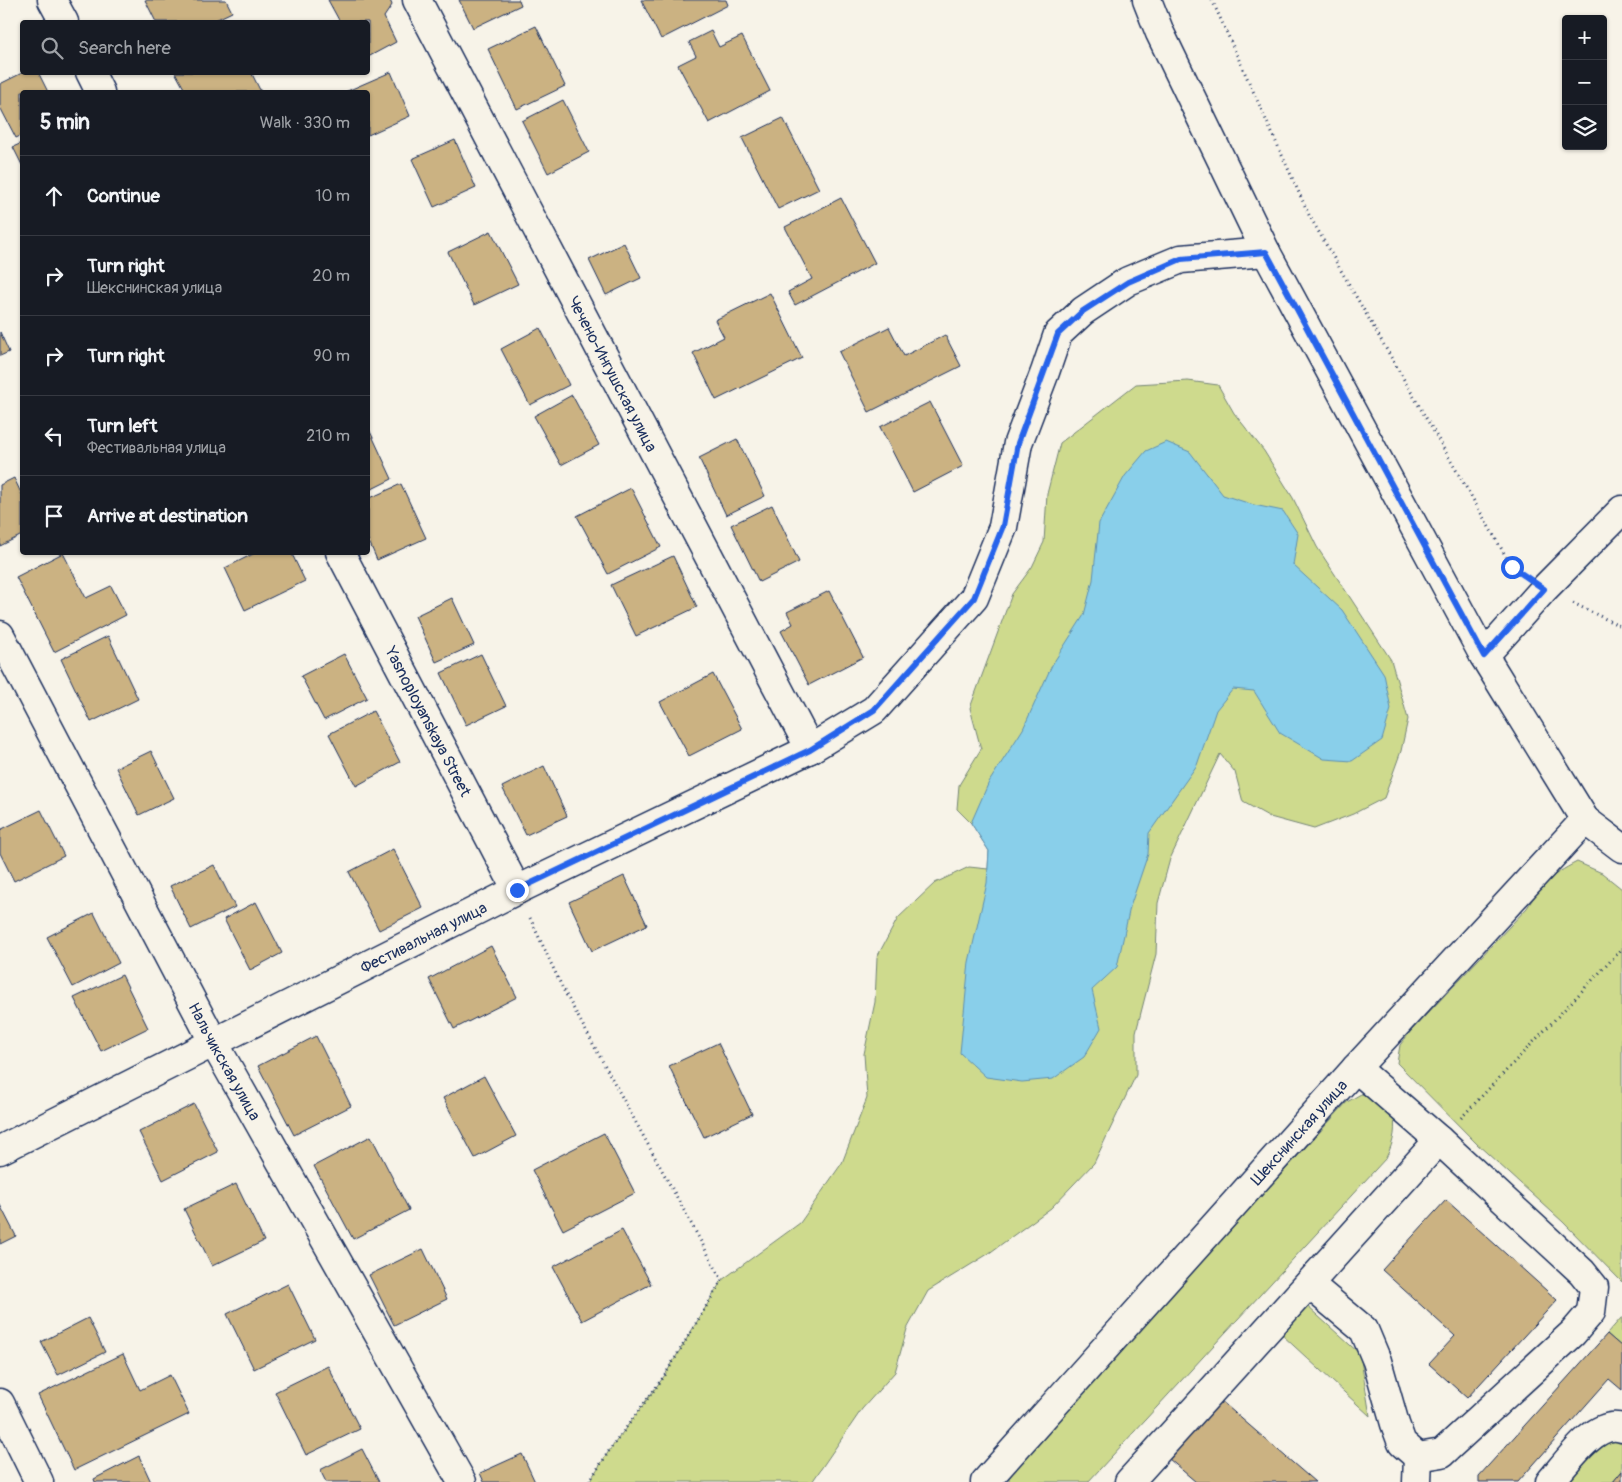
<!DOCTYPE html>
<html lang="en">
<head>
<meta charset="utf-8">
<style>
	body { margin:0; font-family:Pangolin,sans-serif; background:#20242c; color:#f1f3f6 }
	.controls { position:absolute; right:15px; top:15px; display:grid; overflow:hidden; border-radius:5px; box-shadow:0 1px 4px #0004 }
	.controls button { width:45px; height:45px; display:grid; place-items:center; padding:0; border:0; border-bottom:1px solid #363941; background:#171b24; color:#f1f3f6; font:25px sans-serif }
	.stop { position:absolute; width:15px; height:15px; margin:-11px; border:4px solid #2563eb; border-radius:50%; background:#fff }
	.stop.end { background:#2563eb; border-color:#fff; box-shadow:0 1px 5px #0008 }
	.list { margin:0; padding:0; list-style:none }
	h2 { display:flex; justify-content:space-between; align-items:center; height:65px; margin:0; padding:0 20px; font-size:21px }
	h2 small { font-size:16px; font-weight:400; color:#9ea1a6 }
	.list li { display:grid; grid-template-columns:32px 1fr auto; gap:15px; align-items:center; box-sizing:border-box; height:80px; padding:0 20px; border-top:1px solid #363941 }
	.list b { display:block; font-size:19px; white-space:nowrap }
	.list p { margin:0; font-size:16px; white-space:nowrap; color:#9ea1a6 }
	.list em { font-size:16px; font-style:normal; color:#9ea1a6 }
	.icon { flex:none; width:28px; height:28px; fill:none; stroke:currentColor; stroke-width:2; stroke-linecap:round; stroke-linejoin:round }
	.map { position:relative; flex:none; width:1622px; height:1482px; overflow:hidden }
	.search { position:absolute; background:#171b24; box-shadow:0 1px 4px #0004; left:20px; top:20px; width:350px; height:55px; display:flex; align-items:center; gap:12px; box-sizing:border-box; padding:0 18px; border-radius:5px; color:#9ea1a6; font-size:19px }
	.panel { position:absolute; background:#171b24; box-shadow:0 1px 4px #0004; left:20px; top:90px; width:350px; height:465px; border-radius:5px }
	.map>svg:first-child { display:block }
	.green { fill:#ceda8d; stroke:#748476 }
	.water { fill:#89cfea; stroke:#5d8fb2 }
	.building { fill:#cbb282; stroke:#1b2f5e }
	.lines { fill:none; stroke-linecap:round; stroke-linejoin:round }
	.minor-casing { stroke:#1b2f5e; stroke-width:31 }
	.path { stroke:#1b2f5e; stroke-width:3; stroke-dasharray:1 4; stroke-linecap:butt }
	.minor { stroke:#f7f3e8; stroke-width:28 }
	.route { stroke:#2563eb; stroke-width:6 }
	.labels { text-anchor:middle; stroke-width:5; stroke-linejoin:round; paint-order:stroke }
	.street-label { font-size:16px; fill:#1b2f5e; stroke:#f7f3e8 }
</style>
</head>
<body>
<div class="map">
<svg width="1622" height="1482" viewBox="0 0 1622 1482">
	<rect width="100%" height="100%" fill="#f7f3e8"/>
	<filter id="ink" filterUnits="userSpaceOnUse"><feTurbulence type="fractalNoise" baseFrequency=".02" numOctaves="2"/><feDisplacementMap in="SourceGraphic" scale="10" xChannelSelector="R" yChannelSelector="G"/><feConvolveMatrix kernelMatrix="1 2 1 2 8 2 1 2 1" color-interpolation-filters="sRGB"/></filter>
	<g filter="url(#ink)">
		<path class="green" d="M 1188,381 L 1218,385 L 1234,413 L 1264,451 L 1293,498 L 1317,547 L 1391,660 L 1408,719 L 1401,751 L 1384,798 L 1353,814 L 1314,829 L 1270,817 L 1243,802 L 1235,772 L 1220,754 L 1170,859 L 1158,903 L 1156,954 L 1136,1032 L 1136,1075 L 1094,1163 L 1051,1208 L 988,1254 L 928,1291 L 907,1329 L 895,1372 L 862,1409 L 812,1482 L 589,1482 L 609,1451 L 665,1375 L 722,1280 L 800,1223 L 842,1163 L 867,1098 L 864,1054 L 875,1002 L 877,957 L 898,918 L 935,883 L 969,867 L 988,869 L 989,851 L 971,823 L 957,809 L 959,785 L 981,749 L 970,708 L 1012,594 L 1032,567 L 1044,542 L 1047,494 L 1060,443 L 1136,384 Z
			M 1577,862 L 1602,873 L 1622,889 L 1622,1282 L 1563,1222 L 1477,1144 L 1397,1063 L 1400,1045 L 1411,1031 L 1527,908 C 1543,882 1550,876 1577,862 Z
			M 1361,1094 L 1377,1097 L 1393,1109 C 1396,1130 1395,1139 1386,1158 L 1088,1482 L 1009,1482 L 1009,1478 L 1028,1452 L 1347,1102 Z
			M 1307,1306 L 1360,1354 L 1370,1416 L 1281,1334 Z
			M 1622,1317 L 1622,1347 L 1607,1334 Z
			M 1607,1439 L 1622,1441 L 1622,1471 L 1613,1482 L 1561,1482 Z"/>
		<path class="water" d="M 1166,442 L 1190,452 L 1223,495 L 1254,505 L 1283,511 L 1298,534 L 1293,565 L 1342,610 L 1384,674 L 1391,709 L 1382,740 L 1352,761 L 1324,759 L 1280,733 L 1254,691 L 1233,689 L 1216,710 L 1197,765 L 1149,833 L 1148,854 L 1130,907 L 1117,967 L 1092,990 L 1101,1028 L 1084,1057 L 1053,1079 L 1022,1082 L 986,1077 L 960,1053 L 969,962 L 987,883 L 989,851 L 971,823 L 989,782 L 1023,729 L 1052,665 L 1084,615 L 1093,580 L 1099,523 L 1125,476 L 1146,451 Z"/>
		<path class="building" d="M 145,0 L 226,0 L 232,12 L 211,22 L 156,22 Z
			M 328,0 L 390,0 L 392,5 L 384,17 L 396,42 L 368,57 L 368,22 L 340,22 Z
			M 459,0 L 519,0 L 521,5 L 473,28 Z
			M 641,0 L 726,0 L 728,5 L 661,39 Z
			M 536,26 L 565,86 L 517,109 L 488,49 Z
			M 711,31 L 719,47 L 742,36 L 770,91 L 709,123 L 678,65 L 696,56 L 689,42 Z
			M 24,72 L 38,72 L 48,92 L 22,92 L 22,135 L 16,138 L 0,107 L 0,84 Z
			M 175,72 L 251,72 L 261,92 L 186,92 Z
			M 391,72 L 410,116 L 368,135 L 368,92 L 345,92 Z
			M 563,100 L 589,152 L 548,173 L 522,121 Z
			M 783,118 L 819,189 L 778,209 L 742,138 Z
			M 455,140 L 476,188 L 434,207 L 412,159 Z
			M 22,143 L 22,165 L 13,147 Z
			M 841,198 L 875,263 L 795,305 L 788,292 L 812,279 L 785,227 Z
			M 491,231 L 518,284 L 474,305 L 448,252 Z
			M 624,243 L 641,278 L 606,295 L 589,260 Z
			M 770,293 L 802,358 L 716,400 L 693,353 L 724,337 L 715,320 Z
			M 889,327 L 904,356 L 945,335 L 961,366 L 869,412 L 839,352 Z
			M 540,328 L 569,385 L 530,405 L 501,349 Z
			M 0,332 L 9,352 L 0,356 Z
			M 572,395 L 599,445 L 561,465 L 534,416 Z
			M 930,402 L 963,466 L 913,492 L 880,427 Z
			M 368,427 L 392,479 L 368,491 Z
			M 737,439 L 765,496 L 726,515 L 699,458 Z
			M 14,478 L 22,495 L 22,535 L 0,546 L 0,485 Z
			M 401,484 L 426,538 L 377,560 L 368,539 L 368,499 Z
			M 631,488 L 661,547 L 608,574 L 577,516 Z
			M 772,505 L 799,562 L 759,582 L 731,525 Z
			M 257,552 L 291,552 L 305,581 L 245,610 L 225,568 Z
			M 63,553 L 86,598 L 111,586 L 126,615 L 54,652 L 16,577 Z
			M 673,556 L 697,607 L 636,636 L 611,585 Z
			M 829,591 L 863,657 L 809,685 L 781,631 L 793,624 L 787,612 Z
			M 452,598 L 474,645 L 436,662 L 415,616 Z
			M 108,636 L 138,699 L 91,722 L 61,659 Z
			M 344,654 L 367,698 L 324,720 L 301,676 Z
			M 481,654 L 506,706 L 466,725 L 441,673 Z
			M 713,674 L 742,729 L 689,756 L 660,702 Z
			M 373,711 L 400,762 L 356,786 L 329,734 Z
			M 151,751 L 174,798 L 139,815 L 116,768 Z
			M 544,766 L 567,816 L 526,835 L 502,787 Z
			M 41,810 L 64,856 L 14,881 L 0,853 L 0,830 Z
			M 393,849 L 423,908 L 379,930 L 349,872 Z
			M 214,865 L 235,907 L 191,929 L 170,886 Z
			M 624,876 L 647,925 L 592,951 L 569,902 Z
			M 256,902 L 282,953 L 250,970 L 224,919 Z
			M 94,913 L 119,963 L 73,987 L 47,937 Z
			M 491,946 L 517,997 L 454,1029 L 429,979 Z
			M 122,975 L 148,1028 L 101,1051 L 74,998 Z
			M 316,1036 L 351,1106 L 294,1135 L 258,1066 Z
			M 718,1043 L 752,1114 L 704,1137 L 669,1066 Z
			M 484,1076 L 516,1136 L 475,1158 L 443,1098 Z
			M 194,1104 L 218,1152 L 163,1180 L 139,1132 Z
			M 604,1133 L 635,1193 L 563,1230 L 532,1170 Z
			M 371,1136 L 409,1210 L 353,1239 L 314,1166 Z
			M 236,1184 L 264,1241 L 212,1266 L 184,1209 Z
			M 1446,1200 L 1557,1300 L 1467,1398 L 1429,1364 L 1455,1336 L 1382,1270 Z
			M 0,1205 L 16,1236 L 0,1244 Z
			M 622,1230 L 651,1284 L 582,1321 L 553,1267 Z
			M 423,1249 L 447,1299 L 394,1325 L 369,1275 Z
			M 288,1284 L 315,1339 L 254,1369 L 227,1314 Z
			M 88,1318 L 105,1352 L 58,1375 L 41,1342 Z
			M 1607,1334 L 1622,1347 L 1622,1390 L 1609,1379 L 1518,1482 L 1479,1482 L 1479,1476 Z
			M 123,1354 L 140,1390 L 170,1375 L 189,1414 L 74,1470 L 38,1395 Z
			M 328,1366 L 360,1429 L 306,1455 L 275,1392 Z
			M 1220,1400 L 1315,1482 L 1196,1482 L 1169,1459 Z
			M 362,1449 L 379,1482 L 326,1482 L 320,1470 Z
			M 522,1454 L 535,1482 L 484,1482 L 480,1473 Z
			M 139,1456 L 151,1482 L 95,1482 L 94,1479 Z
			M 1622,1471 L 1622,1482 L 1613,1482 Z"/>
		<g class="lines">
			<g class="minor-casing">
				<g id="minor">
					<path d="M 52,0 L 64,22"/>
					<path id="s1" d="M 417,0 L 810,749"/>
					<path d="M 1147,0 L 1160,33 L 1266,252 L 1484,656 L 1585,820"/>
					<path d="M 90,72 L 100,92"/>
					<path id="s2" d="M 340,552 L 517,890"/>
					<path id="s3" d="M 0,635 L 214,1043 L 462,1482"/>
					<path d="M 1484,656 L 1544,589 L 1622,510"/>
					<path id="s4" d="M 0,1150 L 517,890 L 810,749 L 874,710 L 974,598 L 1003,527 L 1018,443 L 1045,372 L 1058,334 L 1083,311 L 1128,281 L 1181,259 L 1266,252"/>
					<path d="M 1309,1284 L 1364,1330 L 1377,1361 L 1395,1424 L 1402,1443 L 1418,1457 L 1442,1453 L 1573,1333 L 1591,1312 L 1594,1287 L 1582,1272 L 1439,1140"/>
					<path d="M 0,1403 L 39,1482"/>
					<path id="s5" d="M 985,1482 L 1356,1068 L 1585,820 L 1622,848"/>
					<path d="M 1129,1482 L 1439,1140 L 1356,1068"/>
					<path d="M 1417,1482 L 1418,1457"/>
					<path d="M 1550,1482 C 1566,1464 1595,1419 1622,1428"/>
				</g>
			</g>
			<path class="path" d="M 1212,0 L 1309,215 L 1512,567 L 1518,571
				M 1573,603 L 1622,627
				M 530,918 L 563,989 L 722,1280 L 665,1375 L 609,1451 L 589,1482
				M 1461,1118 L 1622,949"/>
			<use href="#minor" class="minor"/>
		</g>
	</g>
	<g class="lines" filter="url(#ink)">
		<path class="route" d="M 517,890 L 810,750 L 874,710 L 974,598 L 1003,526 L 1018,443 L 1058,334 L 1083,311 L 1128,282 L 1181,259 L 1266,252 L 1484,656 L 1544,589 L 1512,567"/>
	</g>
	<g class="labels">
		<g class="street-label">
			<text dy="6" stroke="none"><textPath href="#s1" startOffset="422">Чечено-Ингушская улица</textPath></text>
			<text dy="6" stroke="none"><textPath href="#s2" startOffset="191">Yasnoployanskaya Street</textPath></text>
			<text dy="6" stroke="none"><textPath href="#s4" startOffset="474">Фестивальная улица</textPath></text>
			<text dy="6" stroke="none"><textPath href="#s3" startOffset="482">Нальчикская улица</textPath></text>
			<text dy="6" stroke="none"><textPath href="#s5" startOffset="470">Шекснинская улица</textPath></text>
		</g>
	</g>
</svg>
<div class="controls">
<button>+</button>
<button>−</button>
<button><svg class="icon" aria-label="layers" viewBox="0 0 24 24"><path d="M12 4l9 5-9 5-9-5zM3 14l9 5 9-5"/></svg></button>
</div>
<div class="stop" style="left:1512px;top:567px"></div>
<div class="stop end" style="left:517px;top:890px"></div>
<div class="search"><svg class="icon" aria-label="search" viewBox="0 0 24 24"><circle cx="10" cy="10" r="6"/><path d="M15 15l6 6"/></svg>Search here</div>
<section class="panel">
<h2>5 min<small>Walk · 330 m</small></h2>
<ul class="list">
<li><svg class="icon" aria-label="ahead" viewBox="0 0 24 24"><path d="M12 20V5M6 11l6-6 6 6"/></svg><div><b>Continue</b></div><em>10 m</em></li>
<li><svg class="icon" aria-label="right" viewBox="0 0 24 24"><path d="M7 20v-9h11M14 6l5 5-5 5"/></svg><div><b>Turn right</b><p>Шекснинская улица</p></div><em>20 m</em></li>
<li><svg class="icon" aria-label="right" viewBox="0 0 24 24"><path d="M7 20v-9h11M14 6l5 5-5 5"/></svg><div><b>Turn right</b></div><em>90 m</em></li>
<li><svg class="icon" aria-label="left" viewBox="0 0 24 24"><path d="M17 20v-9H6M10 6l-5 5 5 5"/></svg><div><b>Turn left</b><p>Фестивальная улица</p></div><em>210 m</em></li>
<li><svg class="icon" aria-label="arrive" viewBox="0 0 24 24"><path d="M6 21V4h12l-3 4 3 4H6"/></svg><div><b>Arrive at destination</b></div></li>
</ul>
</section>
</div>
</body>
</html>
